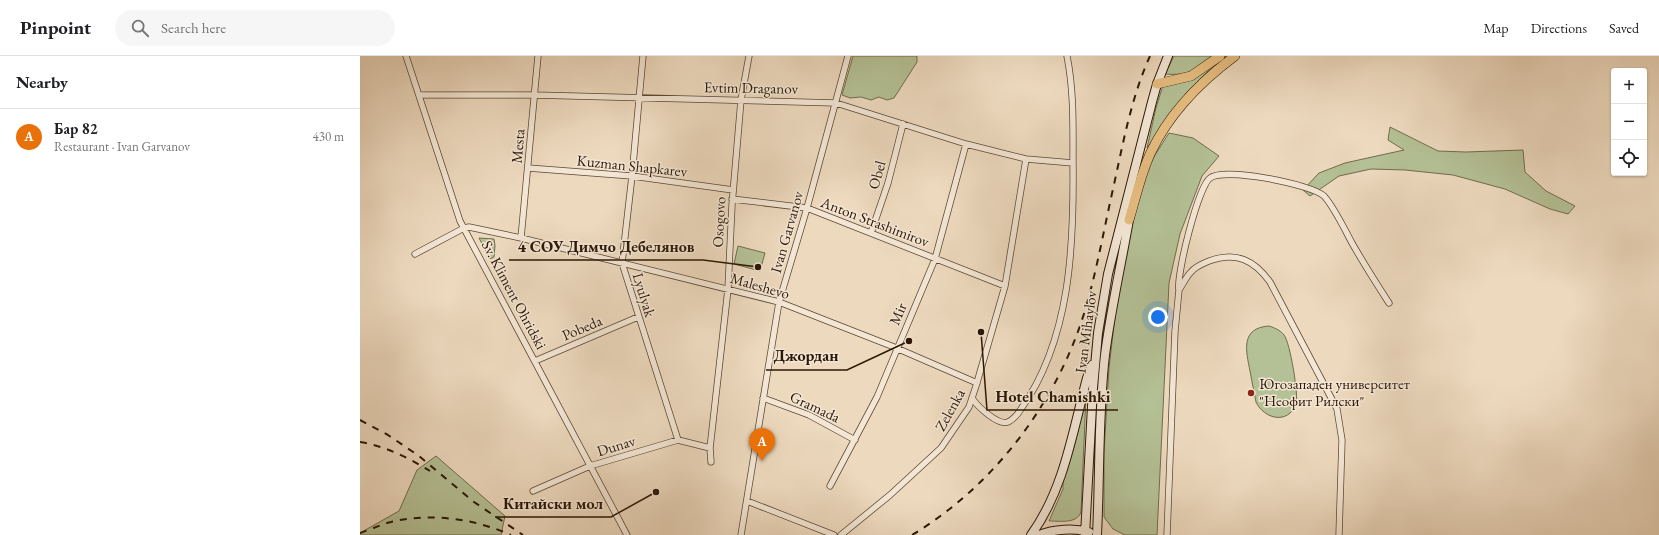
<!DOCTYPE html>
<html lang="en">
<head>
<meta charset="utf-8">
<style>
	body { margin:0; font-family:"EB Garamond",serif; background:#f6f6f6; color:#202124 }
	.controls { position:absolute; right:12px; top:12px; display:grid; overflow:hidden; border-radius:4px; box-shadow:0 1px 3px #0004 }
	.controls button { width:36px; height:36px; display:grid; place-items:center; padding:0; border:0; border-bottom:1px solid #e0e0e0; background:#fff; color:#202124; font:20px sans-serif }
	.you { position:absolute; left:798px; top:261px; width:14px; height:14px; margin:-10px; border:3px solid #fff; border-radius:50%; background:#1a73e8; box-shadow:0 0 0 6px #1a73e833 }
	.badge { display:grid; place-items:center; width:26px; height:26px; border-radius:50%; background:#8f2418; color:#fff; font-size:13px; font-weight:700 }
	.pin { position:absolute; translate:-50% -33px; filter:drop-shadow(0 1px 2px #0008) }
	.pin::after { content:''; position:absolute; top:21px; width:14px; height:12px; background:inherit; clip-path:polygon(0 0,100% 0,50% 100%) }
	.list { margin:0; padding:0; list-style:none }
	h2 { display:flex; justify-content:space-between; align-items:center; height:52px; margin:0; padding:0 16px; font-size:17px }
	h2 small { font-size:13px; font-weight:400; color:#757577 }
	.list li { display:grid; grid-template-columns:26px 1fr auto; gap:12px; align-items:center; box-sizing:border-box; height:56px; padding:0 16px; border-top:1px solid #e0e0e0 }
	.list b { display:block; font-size:15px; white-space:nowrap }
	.list p { margin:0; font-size:13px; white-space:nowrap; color:#757577 }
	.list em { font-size:13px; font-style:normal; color:#757577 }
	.icon { flex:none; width:22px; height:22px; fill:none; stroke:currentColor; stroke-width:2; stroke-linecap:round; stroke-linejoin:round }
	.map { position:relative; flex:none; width:1299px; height:479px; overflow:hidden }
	header { display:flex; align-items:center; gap:24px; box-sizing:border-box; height:56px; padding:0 20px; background:#fff; border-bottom:1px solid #e0e0e0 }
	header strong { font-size:19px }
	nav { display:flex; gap:22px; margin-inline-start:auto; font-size:14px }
	.search { width:280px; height:36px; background:#f6f6f6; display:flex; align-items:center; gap:10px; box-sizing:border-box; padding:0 14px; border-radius:22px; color:#757577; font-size:15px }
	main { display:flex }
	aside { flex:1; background:#fff }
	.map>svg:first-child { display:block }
	.green { fill:#b4c095; stroke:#706c4c }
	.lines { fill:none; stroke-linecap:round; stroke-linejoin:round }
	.street-casing { stroke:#5c4832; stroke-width:7 }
	.secondary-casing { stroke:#2c1704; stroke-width:10 }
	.primary-casing { stroke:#2c1704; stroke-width:10 }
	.street { stroke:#f3e6d5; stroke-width:5.5 }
	.secondary { stroke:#f3e6d5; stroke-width:8 }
	.primary { stroke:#e6bc7f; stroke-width:9 }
	.rail { stroke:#2c1704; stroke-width:2; stroke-dasharray:7 7; stroke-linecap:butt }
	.poi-dot { fill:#8f2418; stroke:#f3e6d5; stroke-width:1.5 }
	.labels { text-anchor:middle; stroke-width:3; stroke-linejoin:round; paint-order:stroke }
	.street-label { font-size:15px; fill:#2c1704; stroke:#f3e6d5 }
	.poi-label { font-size:15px; fill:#2c1704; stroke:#f3e6d5; text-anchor:start }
	.leader { fill:none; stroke:#2c1704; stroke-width:1.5 }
	.callout-dot { fill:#2c1704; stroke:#f3e6d5; stroke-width:1.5 }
	.callout-label { font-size:16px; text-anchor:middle; font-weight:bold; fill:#2c1704; stroke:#f3e6d5; stroke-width:3; stroke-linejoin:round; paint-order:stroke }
</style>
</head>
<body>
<header>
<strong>Pinpoint</strong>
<div class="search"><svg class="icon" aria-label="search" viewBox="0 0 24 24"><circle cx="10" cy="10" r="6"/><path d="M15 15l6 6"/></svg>Search here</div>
<nav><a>Map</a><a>Directions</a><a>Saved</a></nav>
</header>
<main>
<aside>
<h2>Nearby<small></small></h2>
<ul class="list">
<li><span class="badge" style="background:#e8710a">A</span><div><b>Бар 82</b><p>Restaurant · Ivan Garvanov</p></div><em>430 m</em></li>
</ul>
</aside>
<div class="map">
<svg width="1299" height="479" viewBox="0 0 1299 479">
	<rect width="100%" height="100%" fill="#edd9be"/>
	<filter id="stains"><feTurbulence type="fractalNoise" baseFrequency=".005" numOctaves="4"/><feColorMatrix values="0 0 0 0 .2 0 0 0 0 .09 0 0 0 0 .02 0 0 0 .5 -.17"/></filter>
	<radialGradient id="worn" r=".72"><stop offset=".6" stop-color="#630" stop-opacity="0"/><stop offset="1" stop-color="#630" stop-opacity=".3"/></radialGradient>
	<path class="green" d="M 493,0 L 557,0 L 557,6 L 534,42 L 527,44 L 519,41 L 511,44 L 501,41 L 490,42 L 482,39 Z
		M 814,0 L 855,0 C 837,13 828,20 805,18 Z
		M 865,0 L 867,0 L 848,15 L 827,36 L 787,92 L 796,52 L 803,29 L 834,22 Z
		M 1030,71 L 1078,95 L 1106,96 L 1163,94 L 1165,116 L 1186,135 L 1215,150 L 1208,158 L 1190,153 L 1145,133 L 1093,119 L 1045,114 L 1011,113 L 979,120 L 950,140 L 943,134 L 959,117 L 985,107 L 1044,94 L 1028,84 Z
		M 809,77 L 833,82 L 859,100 L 842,120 L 820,178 L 809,227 L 797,479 L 765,479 L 753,473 L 744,461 L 744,397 L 749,312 L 758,235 L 780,128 L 795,99 Z
		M 119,182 L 134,183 L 135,190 L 134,201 L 130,203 Z
		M 378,190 L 405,197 L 400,215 L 374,208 Z
		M 909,270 C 915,272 920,274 924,279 C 930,286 939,340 936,348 C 928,369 904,363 896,346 C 894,336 892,326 890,315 C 886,295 880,272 909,270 Z
		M 726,340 L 721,456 C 717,468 700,465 689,465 L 703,433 L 703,423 L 714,391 Z
		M 76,400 L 145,460 L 141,479 L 0,479 L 0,477 L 39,455 L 57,414 Z"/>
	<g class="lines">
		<g class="street-casing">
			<path id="street" d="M 46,0 L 100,165 L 267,479
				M 283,0 L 272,120 L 262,207 L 318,384
				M 60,39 L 174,39 L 476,47 L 606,88 L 666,103 L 713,107
				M 168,112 L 272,120 L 373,134
				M 372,143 L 447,152 L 645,230
				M 511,177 L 528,127 L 543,68
				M 161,182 L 178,0
				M 55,198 L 104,172 L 109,171 L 161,182 L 419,246 L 534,291 L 617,327
				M 819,234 C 823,228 826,221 831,216 C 836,210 842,208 849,205 C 876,195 894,204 910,226 L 977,353 L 982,384 L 979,479
				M 175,305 L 278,261
				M 403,342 L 449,359 L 495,384
				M 612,342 C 617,350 638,370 648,366 C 654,363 658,358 661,353 C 711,283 714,188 713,106 C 713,70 714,35 707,0
				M 351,406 L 350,392 L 368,233 L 372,149 L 381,44 L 389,0
				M 470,430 L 517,341 L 575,203 L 606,88
				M 173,435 L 230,410 L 318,384 L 350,392
				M 387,445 L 474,479
				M 381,479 L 419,246 L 447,152 L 488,0
				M 481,479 L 530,439 L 581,392 L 609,351 L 616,330 L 645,230 L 666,103
				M 807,479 L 815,275 L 819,234 C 816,220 838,131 850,122 C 864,111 951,128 964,140 C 974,151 985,174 992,187 C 1004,208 1016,227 1029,247"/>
		</g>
		<g class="secondary-casing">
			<path id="secondary" d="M 671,479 C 704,434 713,374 727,322 L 732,309
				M 679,479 C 694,473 714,472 729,476
				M 725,479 L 733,332 L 738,277 L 748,218 L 792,46 L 797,28 L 808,0
				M 737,479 C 740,419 738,359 745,299 C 751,252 762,205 770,158"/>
		</g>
		<g class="primary-casing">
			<path id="primary" d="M 797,28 L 831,20 L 860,0
				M 769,164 C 776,141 781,117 791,96 C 810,56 840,26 875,0"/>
		</g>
		<use href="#street" class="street"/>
		<use href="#secondary" class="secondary"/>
		<use href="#primary" class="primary"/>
		<path class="rail" d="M 0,364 L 28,379 L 59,400 L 114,446 L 163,479
			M 0,386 C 25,390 49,402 70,415
			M 0,477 C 9,474 18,470 27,467 C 67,456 113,462 151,479
			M 552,479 C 635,429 699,344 726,251 C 737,213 744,173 753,133 C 763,88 771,42 790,0"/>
	</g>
	<circle class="poi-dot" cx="891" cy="337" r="4"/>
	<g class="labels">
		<g class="street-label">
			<text transform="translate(391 32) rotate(1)" y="5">Evtim Draganov</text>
			<text transform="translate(158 90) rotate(-85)" y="5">Mesta</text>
			<text transform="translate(272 110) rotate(6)" y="5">Kuzman Shapkarev</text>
			<text transform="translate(517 119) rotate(-74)" y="5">Obel</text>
			<text transform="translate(359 166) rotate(-87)" y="5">Osogovo</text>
			<text transform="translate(515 166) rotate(21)" y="5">Anton Strashimirov</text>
			<text transform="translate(427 176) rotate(-74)" y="5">Ivan Garvanov</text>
			<text transform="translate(400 230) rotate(16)" y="5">Maleshevo</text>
			<text transform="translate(154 239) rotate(62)" y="5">Sv. Kliment Ohridski</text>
			<text transform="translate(284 239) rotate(73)" y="5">Lyulyak</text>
			<text transform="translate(538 258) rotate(-67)" y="5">Mir</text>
			<text transform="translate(222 272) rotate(-23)" y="5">Pobeda</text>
			<text transform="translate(726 276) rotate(-82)" y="5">Ivan Mihaylov</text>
			<text transform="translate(455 351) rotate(25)" y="5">Gramada</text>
			<text transform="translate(590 354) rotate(-61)" y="5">Zelenka</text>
			<text transform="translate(256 390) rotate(-17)" y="5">Dunav</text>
		</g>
		<g class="poi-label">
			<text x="899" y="333">Югозападен университет<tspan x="899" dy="17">"Неофит Рилски"</tspan></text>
		</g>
	</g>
	<path class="leader" d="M398 211L343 204H149M549 285L487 314H406M621 276L627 354H758M296 436L251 461H135"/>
	<g class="callout-dot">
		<circle cx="398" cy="211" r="4"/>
		<circle cx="549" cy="285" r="4"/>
		<circle cx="621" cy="276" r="4"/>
		<circle cx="296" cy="436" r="4"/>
	</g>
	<g class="callout-label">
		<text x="246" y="196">4 СОУ Димчо Дебелянов</text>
		<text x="446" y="305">Джордан</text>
		<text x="693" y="346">Hotel Chamishki</text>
		<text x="193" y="453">Китайски мол</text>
	</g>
	<rect width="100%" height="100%" filter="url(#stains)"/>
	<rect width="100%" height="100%" fill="url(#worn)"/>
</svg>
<div class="controls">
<button>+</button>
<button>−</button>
<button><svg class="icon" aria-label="locate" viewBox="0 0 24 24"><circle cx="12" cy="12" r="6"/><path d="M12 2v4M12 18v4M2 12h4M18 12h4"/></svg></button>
</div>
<div class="you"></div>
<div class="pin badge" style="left:402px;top:405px;background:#e8710a">A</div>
</div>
</main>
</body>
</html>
